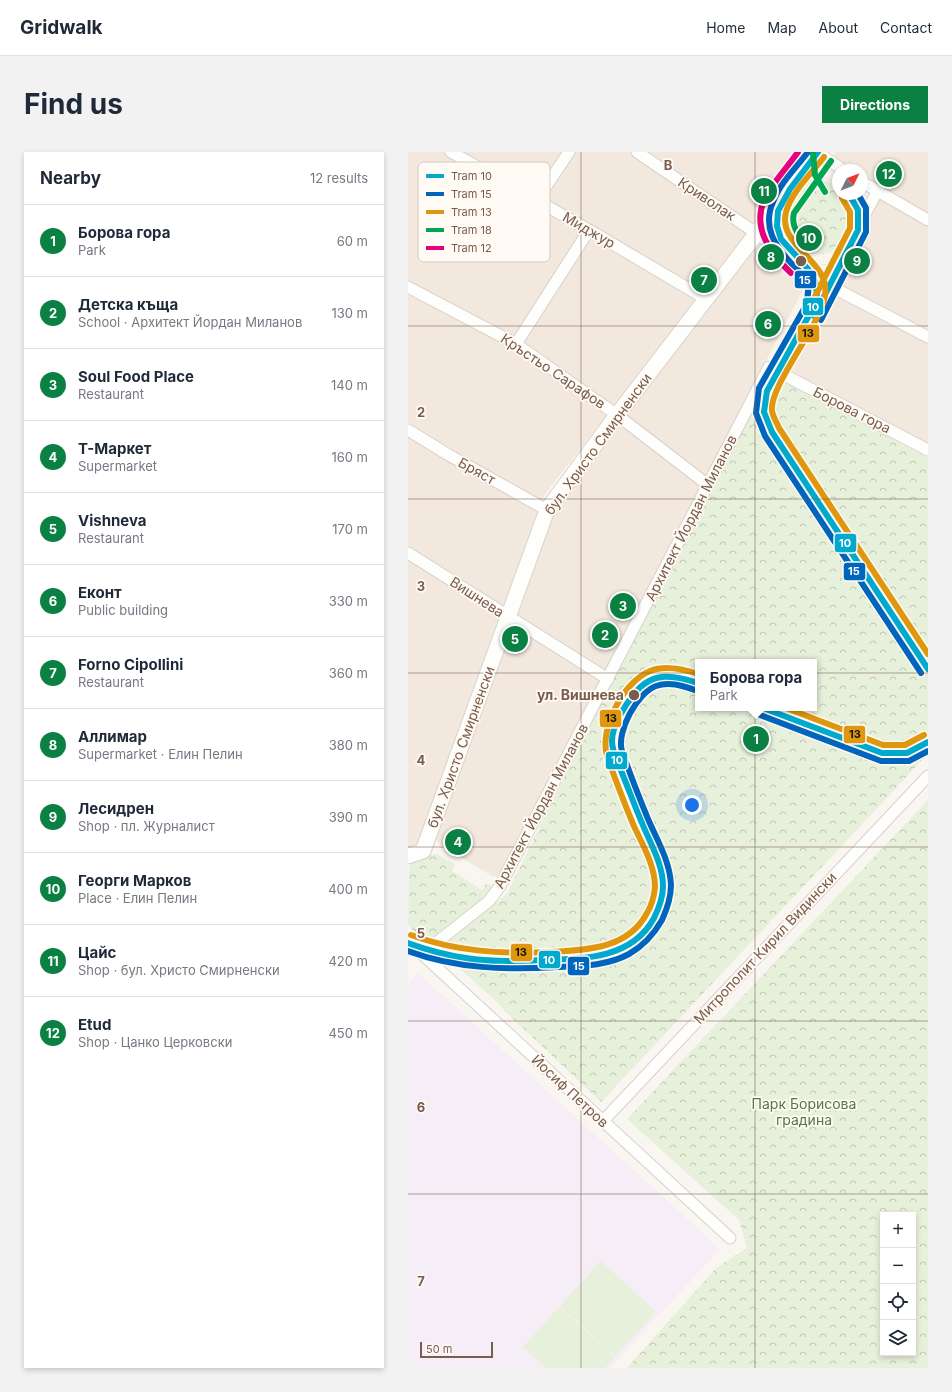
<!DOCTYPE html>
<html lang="en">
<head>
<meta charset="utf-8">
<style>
	body { margin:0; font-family:Inter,sans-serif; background:#f2f2f3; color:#1f2937 }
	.controls { position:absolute; right:12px; bottom:12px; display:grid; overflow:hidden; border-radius:0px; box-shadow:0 2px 6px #0003 }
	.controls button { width:36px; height:36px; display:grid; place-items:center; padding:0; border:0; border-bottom:1px solid #e0e1e3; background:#fff; color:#1f2937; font:20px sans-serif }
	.compass { position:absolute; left:424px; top:12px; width:36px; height:36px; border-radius:50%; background:#fff; box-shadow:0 2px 6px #0003; rotate:47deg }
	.scale { position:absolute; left:12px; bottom:10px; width:73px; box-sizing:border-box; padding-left:4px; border:2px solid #7a5c4d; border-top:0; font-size:11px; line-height:14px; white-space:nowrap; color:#7a5c4d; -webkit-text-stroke:3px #fffaf3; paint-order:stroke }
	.you { position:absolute; left:284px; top:653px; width:14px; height:14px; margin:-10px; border:3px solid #fff; border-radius:50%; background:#1a73e8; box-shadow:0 0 0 6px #1a73e833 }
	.badge { display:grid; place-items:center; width:26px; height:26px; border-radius:50%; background:#0b8043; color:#fff; font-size:13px; font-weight:700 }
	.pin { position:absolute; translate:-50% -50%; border:2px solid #fff; box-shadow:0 1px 4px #0006 }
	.popup { position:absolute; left:287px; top:507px; width:122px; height:52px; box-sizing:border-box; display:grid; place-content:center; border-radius:0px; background:#fff; filter:drop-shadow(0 1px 3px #0005); font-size:13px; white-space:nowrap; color:#747a83 }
	.popup b { font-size:15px; color:#1f2937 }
	.popup::after { content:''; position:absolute; left:50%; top:100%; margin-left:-8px; border:8px solid transparent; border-top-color:#fff }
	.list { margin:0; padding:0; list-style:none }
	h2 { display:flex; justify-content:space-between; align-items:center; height:52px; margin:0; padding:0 16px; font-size:17px }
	h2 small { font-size:13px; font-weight:400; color:#747a83 }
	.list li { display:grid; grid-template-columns:26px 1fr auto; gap:12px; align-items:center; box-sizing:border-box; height:72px; padding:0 16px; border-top:1px solid #e0e1e3 }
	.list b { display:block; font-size:15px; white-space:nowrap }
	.list p { margin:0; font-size:13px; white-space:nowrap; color:#747a83 }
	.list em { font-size:13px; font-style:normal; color:#747a83 }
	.icon { flex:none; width:22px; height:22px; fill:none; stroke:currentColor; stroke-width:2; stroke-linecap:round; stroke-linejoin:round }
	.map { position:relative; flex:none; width:520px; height:1216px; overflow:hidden; border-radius:0px }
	header { display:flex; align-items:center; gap:24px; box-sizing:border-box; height:56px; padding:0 20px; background:#fff; border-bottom:1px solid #e0e1e3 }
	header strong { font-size:19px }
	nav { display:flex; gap:22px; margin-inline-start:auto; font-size:14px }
	.intro { display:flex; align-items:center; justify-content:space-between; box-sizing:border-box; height:96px; padding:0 24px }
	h1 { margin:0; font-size:28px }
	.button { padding:10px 18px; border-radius:0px; background:#0b8043; color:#fff; font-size:14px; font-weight:700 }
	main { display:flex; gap:24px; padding:0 24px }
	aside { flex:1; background:#fff; border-radius:0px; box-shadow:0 2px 6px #0003 }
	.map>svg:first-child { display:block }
	.residential { fill:#f2e8de }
	.education { fill:#f6eef6 }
	.grass { fill:#e7f0db }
	.forest { fill:url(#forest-crowns); fill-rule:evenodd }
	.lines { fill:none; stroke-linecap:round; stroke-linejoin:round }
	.street-casing { stroke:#d7d1cb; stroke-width:13 }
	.secondary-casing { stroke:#d9d2cb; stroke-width:17 }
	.street { stroke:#fefefd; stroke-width:11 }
	.secondary { stroke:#fefefd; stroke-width:15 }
	.tram { stroke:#e6e3e7; stroke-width:1 }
	.tram-1-casing { stroke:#fffaf3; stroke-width:9 }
	.tram-2-casing { stroke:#fffaf3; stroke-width:9 }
	.tram-3-casing { stroke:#fffaf3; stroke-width:9 }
	.tram-4-casing { stroke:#fffaf3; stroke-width:9 }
	.tram-5-casing { stroke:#fffaf3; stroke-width:9 }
	.tram-1 { stroke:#00a9ce; stroke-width:6 }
	.tram-2 { stroke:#0065bd; stroke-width:6 }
	.tram-3 { stroke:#de970f; stroke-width:6 }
	.tram-4 { stroke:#00a651; stroke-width:6 }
	.tram-5 { stroke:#e5007d; stroke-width:6 }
	.grid { fill:none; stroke:#7a5c4d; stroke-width:1; stroke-opacity:0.55 }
	.stop-dot { fill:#7a5c4d; stroke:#fffaf3; stroke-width:1.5 }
	.labels { text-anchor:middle; stroke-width:3.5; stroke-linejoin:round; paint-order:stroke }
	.street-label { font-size:14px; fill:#7a5c4d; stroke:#fffaf3 }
	.stop-label { font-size:14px; font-weight:bold; fill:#7a5c4d; stroke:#fffaf3; text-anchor:end }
	.park-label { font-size:14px; fill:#537a41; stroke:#fffaf3 }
	.key { fill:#fffaf3; stroke:#d7cbc1; stroke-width:1 }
	.key-label { font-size:11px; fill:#7a5c4d }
	.grid-label { font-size:13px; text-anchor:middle; font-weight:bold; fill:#7a5c4d; stroke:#fffaf3; stroke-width:3.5; stroke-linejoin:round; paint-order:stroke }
	.line-badge { stroke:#fffaf3; stroke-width:1.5 }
	.badge-label { font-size:11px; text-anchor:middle; font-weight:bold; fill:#fff }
	.pale-badge-label { font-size:11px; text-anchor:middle; font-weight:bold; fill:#111 }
</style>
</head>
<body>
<header>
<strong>Gridwalk</strong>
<nav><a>Home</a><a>Map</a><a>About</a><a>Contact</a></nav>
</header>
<div class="intro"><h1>Find us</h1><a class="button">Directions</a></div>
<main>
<aside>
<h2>Nearby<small>12 results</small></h2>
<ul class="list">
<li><span class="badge">1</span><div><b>Борова гора</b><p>Park</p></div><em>60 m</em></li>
<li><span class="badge">2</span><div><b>Детска къща</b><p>School · Архитект Йордан Миланов</p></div><em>130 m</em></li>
<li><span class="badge">3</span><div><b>Soul Food Place</b><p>Restaurant</p></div><em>140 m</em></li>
<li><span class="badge">4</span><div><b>Т-Маркет</b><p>Supermarket</p></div><em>160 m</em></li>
<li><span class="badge">5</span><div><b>Vishneva</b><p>Restaurant</p></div><em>170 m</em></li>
<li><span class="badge">6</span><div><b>Еконт</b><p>Public building</p></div><em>330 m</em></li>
<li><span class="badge">7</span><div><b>Forno Cipollini</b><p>Restaurant</p></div><em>360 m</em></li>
<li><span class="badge">8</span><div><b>Аллимар</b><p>Supermarket · Елин Пелин</p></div><em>380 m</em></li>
<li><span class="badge">9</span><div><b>Лесидрен</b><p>Shop · пл. Журналист</p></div><em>390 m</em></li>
<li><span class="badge">10</span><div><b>Георги Марков</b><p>Place · Елин Пелин</p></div><em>400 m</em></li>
<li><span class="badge">11</span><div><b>Цайс</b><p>Shop · бул. Христо Смирненски</p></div><em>420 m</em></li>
<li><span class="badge">12</span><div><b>Etud</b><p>Shop · Цанко Церковски</p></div><em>450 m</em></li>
</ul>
</aside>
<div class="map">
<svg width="520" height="1216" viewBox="0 0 520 1216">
	<defs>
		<pattern id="forest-crowns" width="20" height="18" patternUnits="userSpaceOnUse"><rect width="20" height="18" fill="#e7f0db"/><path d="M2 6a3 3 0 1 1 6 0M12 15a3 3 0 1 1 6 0" fill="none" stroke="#c0c6b4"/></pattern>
	</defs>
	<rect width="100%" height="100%" fill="#f9f5f0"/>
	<path class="residential" d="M 0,0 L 396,0 L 299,136 L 137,342 L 14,684 L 10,693 L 0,694 Z
		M 427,0 L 520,0 L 520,294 L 380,220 L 380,215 L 429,122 L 475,38 L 454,27 L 454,18 L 438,18 L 425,7 Z
		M 348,87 L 400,122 L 400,128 L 91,724 L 84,724 L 31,692 L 27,685 L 143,366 L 149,355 Z"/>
	<path class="education" d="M 10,821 L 312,1097 L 202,1216 L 0,1216 L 0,832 Z"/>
	<path class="grass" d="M 193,1109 L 248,1160 L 207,1204 L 152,1154 Z
		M 151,1155 L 207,1205 L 197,1216 L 138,1216 L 115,1195 Z"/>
	<path class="forest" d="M 411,26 L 430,33 L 430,42 L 440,42 L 445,50 L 448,63 L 429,97 C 403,112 370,94 375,63 C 377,50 389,38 396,28 Z
		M 364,222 L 520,306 L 520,602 L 193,950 L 102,864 L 88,849 L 40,806 L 38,791 L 99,742 L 182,571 ZM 290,510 L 406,510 L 406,556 L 290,556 Z
		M 520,648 L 520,1216 L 219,1216 L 308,1116 L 339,1096 L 331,1068 L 219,967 ZM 475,1063 L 505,1063 L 505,1201 L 475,1201 Z
		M 29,702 L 47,712 L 44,719 L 74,738 L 79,731 L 83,734 L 84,740 L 25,787 C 15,789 5,780 0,772 L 1,716 L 5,709 L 21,703 Z"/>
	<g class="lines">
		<g class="street-casing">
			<path id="street" d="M 43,0 L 181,78 L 298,147
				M 229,0 L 360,89 L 426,136 L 520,185
				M 409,0 L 435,18
				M 454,30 L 520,68
				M 129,48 L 161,0
				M 0,135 L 108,192 L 209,263 L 300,333
				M 108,192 L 181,78
				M 367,218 L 401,153 L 435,103 L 469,40
				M 0,278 L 39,302 L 139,358
				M 0,401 L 200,527
				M 0,795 L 14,802 L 322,1086
				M 14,802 L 81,749 L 92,734 L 361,215 L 520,298
				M 195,969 L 520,624"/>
		</g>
		<g class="secondary-casing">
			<path id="secondary" d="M 0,704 L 15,699 L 139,358 L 209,263 L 411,0"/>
		</g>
		<use href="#street" class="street"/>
		<use href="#secondary" class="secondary"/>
		<path class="tram" d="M 386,32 C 404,20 411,22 430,32
			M 395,111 C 412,116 428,113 440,100"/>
		<g class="tram-1-casing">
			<path id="tram-1" d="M 410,0 L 382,37 L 370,59 L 369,74 L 373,87 L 400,117 L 407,129 L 409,142 L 404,158 L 359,239 L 356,260 L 364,280 L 520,517
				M 406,164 L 450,78 L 450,58 L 441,42
				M 355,556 L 474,601 L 499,601 L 520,590
				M 0,791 C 19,798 38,803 58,806 C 83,810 109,809 134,808 C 175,807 224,807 246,766 C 251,756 255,745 255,734 C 255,712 242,691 234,671 C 227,655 221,638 214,621 C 210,611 204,600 204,589 C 204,573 217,553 227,541 C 244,519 267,523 290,531"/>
		</g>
		<g class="tram-2-casing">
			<path id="tram-2" d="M 400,0 C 388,16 372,31 365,50 C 354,75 367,94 384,112 C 390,117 396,124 399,131 C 402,139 399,147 397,155 L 351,236 L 348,261 L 357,284 L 513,521
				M 413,168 L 458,80 L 458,56 L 450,42
				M 352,563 L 473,609 L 501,609 L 520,599
				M 0,799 C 49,817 98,818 150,815 C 173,814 199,814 221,802 C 235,794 246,782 254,768 C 259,757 263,745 263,733 C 262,709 249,688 240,667 C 231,645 222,622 214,599 C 208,580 229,541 248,534 C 261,529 275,534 287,538"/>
		</g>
		<g class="tram-3-casing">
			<path id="tram-3" d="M 416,5 C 404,21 384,39 378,60 C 369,95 423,108 417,144 C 411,176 361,234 364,259 C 365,265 369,271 371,276 L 520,502
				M 399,160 L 442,76 L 442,60 L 434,46
				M 378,556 L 475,593 L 497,593 L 516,583
				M 3,783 C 49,800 94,802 143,800 C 179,798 220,797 239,761 C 244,753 246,745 247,735 C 247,713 234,692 225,672 C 216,650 207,627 199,604 C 191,577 215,530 242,519 C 257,513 275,517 290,522"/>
		</g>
		<g class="tram-4-casing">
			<path id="tram-4" d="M 405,1 L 407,23 L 417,40
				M 405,97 C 394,87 382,77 386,61 L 423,9"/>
		</g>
		<g class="tram-5-casing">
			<path id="tram-5" d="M 383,121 C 363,102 344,77 356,48 C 362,34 381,13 390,0"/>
		</g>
		<use href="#tram-1" class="tram-1"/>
		<use href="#tram-2" class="tram-2"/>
		<use href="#tram-3" class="tram-3"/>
		<use href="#tram-4" class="tram-4"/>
		<use href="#tram-5" class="tram-5"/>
	</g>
	<path class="grid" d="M 173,0 L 173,1216M 347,0 L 347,1216M 0,174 L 520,174M 0,347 L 520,347M 0,521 L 520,521M 0,695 L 520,695M 0,869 L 520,869M 0,1042 L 520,1042"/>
	<g class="stop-dot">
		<circle cx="393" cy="109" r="6"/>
		<circle cx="226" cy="543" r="6"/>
	</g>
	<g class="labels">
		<g class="street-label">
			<text transform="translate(299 47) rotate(34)" y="5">Криволак</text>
			<text transform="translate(181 78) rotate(30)" y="5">Миджур</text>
			<text transform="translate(145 219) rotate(34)" y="5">Кръстьо Сарафов</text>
			<text transform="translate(444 258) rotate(27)" y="5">Борова гора</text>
			<text transform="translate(190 292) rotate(-54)" y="5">бул. Христо Смирненски</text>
			<text transform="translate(69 319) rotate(29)" y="5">Бряст</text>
			<text transform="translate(283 366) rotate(-63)" y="5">Архитект Йордан Миланов</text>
			<text transform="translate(69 445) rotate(33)" y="5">Вишнева</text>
			<text transform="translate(53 595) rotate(-70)" y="5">бул. Христо Смирненски</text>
			<text transform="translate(133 654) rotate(-62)" y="5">Архитект Йордан Миланов</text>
			<text transform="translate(357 796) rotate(-47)" y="5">Митрополит Кирил Видински</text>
			<text transform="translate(162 939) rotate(43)" y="5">Йосиф Петров</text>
		</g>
		<g class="stop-label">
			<text x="216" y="548">ул. Вишнева</text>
		</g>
		<g class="park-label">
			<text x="396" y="957">Парк Борисова<tspan x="396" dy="16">градина</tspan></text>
		</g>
	</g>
	<rect x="10" y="10" width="132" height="100" rx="6" class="key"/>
	<rect x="18" y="22" width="18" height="4" fill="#00a9ce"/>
	<rect x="18" y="40" width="18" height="4" fill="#0065bd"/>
	<rect x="18" y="58" width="18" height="4" fill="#de970f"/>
	<rect x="18" y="76" width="18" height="4" fill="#00a651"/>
	<rect x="18" y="94" width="18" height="4" fill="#e5007d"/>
	<g class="key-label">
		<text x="43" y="28">Tram 10</text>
		<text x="43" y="46">Tram 15</text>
		<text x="43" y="64">Tram 13</text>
		<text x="43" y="82">Tram 18</text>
		<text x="43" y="100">Tram 12</text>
	</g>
	<g class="grid-label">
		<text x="260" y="18">B</text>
		<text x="13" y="265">2</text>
		<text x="13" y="439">3</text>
		<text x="13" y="613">4</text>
		<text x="13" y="786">5</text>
		<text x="13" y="960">6</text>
		<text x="13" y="1134">7</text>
	</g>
	<g class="line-badge">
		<rect x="386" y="118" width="23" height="19" rx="4" fill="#0065bd"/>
		<rect x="394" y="145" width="22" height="19" rx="4" fill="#00a9ce"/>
		<rect x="389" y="172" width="23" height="19" rx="4" fill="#de970f"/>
		<rect x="426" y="381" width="23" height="20" rx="4" fill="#00a9ce"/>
		<rect x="435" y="410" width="23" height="19" rx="4" fill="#0065bd"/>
		<rect x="191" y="557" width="23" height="19" rx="4" fill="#de970f"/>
		<rect x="435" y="573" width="23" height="19" rx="4" fill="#de970f"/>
		<rect x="197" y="599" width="23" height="19" rx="4" fill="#00a9ce"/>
		<rect x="102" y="791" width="23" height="19" rx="4" fill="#de970f"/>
		<rect x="130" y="798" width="23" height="19" rx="4" fill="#00a9ce"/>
		<rect x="159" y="804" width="23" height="20" rx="4" fill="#0065bd"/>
	</g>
	<g class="badge-label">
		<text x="397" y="132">15</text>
		<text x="405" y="159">10</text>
		<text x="437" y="395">10</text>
		<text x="446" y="423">15</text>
		<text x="209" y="612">10</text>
		<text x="141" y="812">10</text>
		<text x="171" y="818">15</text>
	</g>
	<g class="pale-badge-label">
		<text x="400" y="185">13</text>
		<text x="203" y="570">13</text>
		<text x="447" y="586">13</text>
		<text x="113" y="804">13</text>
	</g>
</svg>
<div class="controls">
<button>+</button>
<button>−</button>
<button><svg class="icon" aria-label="locate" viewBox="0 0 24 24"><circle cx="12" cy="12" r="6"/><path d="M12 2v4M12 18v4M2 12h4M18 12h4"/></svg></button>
<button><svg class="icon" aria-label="layers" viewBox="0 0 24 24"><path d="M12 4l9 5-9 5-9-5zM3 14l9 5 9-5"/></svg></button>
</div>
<svg class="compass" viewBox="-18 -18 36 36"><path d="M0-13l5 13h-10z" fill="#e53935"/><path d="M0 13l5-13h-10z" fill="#747a83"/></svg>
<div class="scale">50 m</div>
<div class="you"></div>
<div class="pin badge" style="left:348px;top:587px">1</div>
<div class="popup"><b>Борова гора</b>Park</div>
<div class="pin badge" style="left:197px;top:483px">2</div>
<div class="pin badge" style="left:215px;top:454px">3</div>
<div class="pin badge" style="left:50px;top:690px">4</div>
<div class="pin badge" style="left:107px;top:487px">5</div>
<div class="pin badge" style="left:360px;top:172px">6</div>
<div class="pin badge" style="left:296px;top:128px">7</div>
<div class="pin badge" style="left:363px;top:105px">8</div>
<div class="pin badge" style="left:449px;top:109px">9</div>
<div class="pin badge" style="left:401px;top:86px">10</div>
<div class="pin badge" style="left:356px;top:39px">11</div>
<div class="pin badge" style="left:481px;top:22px">12</div>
</div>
</main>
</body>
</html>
